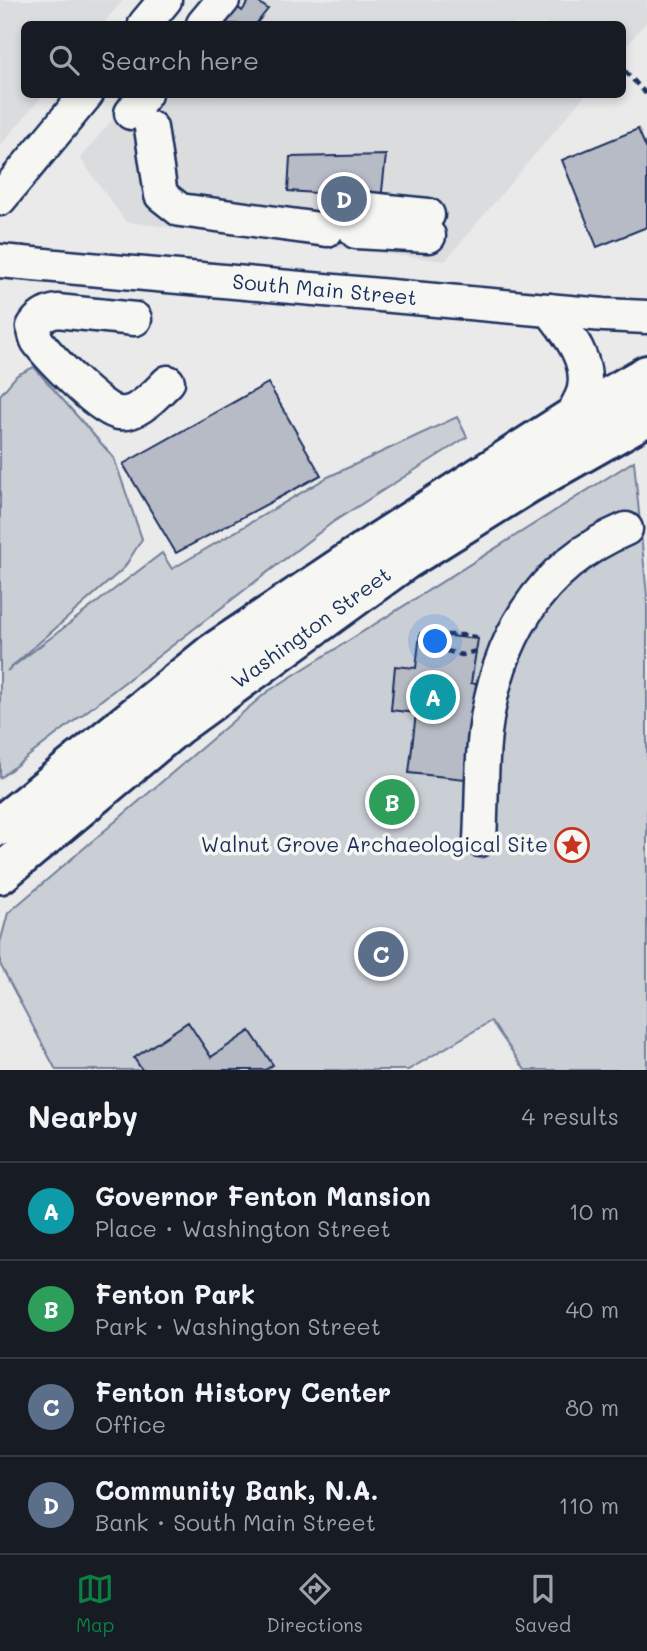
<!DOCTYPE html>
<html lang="en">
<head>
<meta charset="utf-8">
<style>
	body { margin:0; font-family:Mali,sans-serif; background:#20242c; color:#f1f3f6 }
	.you { position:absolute; left:436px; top:642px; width:24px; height:24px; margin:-18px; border:5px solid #fff; border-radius:50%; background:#1a73e8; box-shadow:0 0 0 10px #1a73e833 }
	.badge { display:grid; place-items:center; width:46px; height:46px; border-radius:50%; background:#0b8043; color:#fff; font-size:23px; font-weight:700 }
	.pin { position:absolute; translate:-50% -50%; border:4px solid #fff; box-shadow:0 2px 7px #0006 }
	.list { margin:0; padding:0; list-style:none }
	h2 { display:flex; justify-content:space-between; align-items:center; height:91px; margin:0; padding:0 28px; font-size:30px }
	h2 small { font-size:23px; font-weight:400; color:#9ea1a6 }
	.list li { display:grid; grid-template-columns:46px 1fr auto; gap:21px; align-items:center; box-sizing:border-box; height:98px; padding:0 28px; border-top:2px solid #363941 }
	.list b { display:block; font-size:26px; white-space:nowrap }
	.list p { margin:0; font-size:23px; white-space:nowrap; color:#9ea1a6 }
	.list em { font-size:23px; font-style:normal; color:#9ea1a6 }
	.icon { flex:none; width:38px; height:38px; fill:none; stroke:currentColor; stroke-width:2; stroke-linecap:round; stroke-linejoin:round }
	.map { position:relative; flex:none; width:647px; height:1070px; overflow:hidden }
	.search { position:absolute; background:#171b24; box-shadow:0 4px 10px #0003; left:21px; right:21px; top:21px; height:77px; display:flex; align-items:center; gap:18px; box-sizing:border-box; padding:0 24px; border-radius:10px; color:#9ea1a6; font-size:26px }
	.sheet { height:483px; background:#171b24 }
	nav { display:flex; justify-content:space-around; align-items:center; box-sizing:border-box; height:98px; border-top:2px solid #363941; background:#171b24; font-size:19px; color:#9ea1a6 }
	nav a { display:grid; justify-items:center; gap:4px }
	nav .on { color:#0b8043 }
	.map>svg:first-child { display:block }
	.built { fill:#dadcde }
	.green { fill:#caced5; stroke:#727e9a; stroke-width:2 }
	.building { fill:#b6bbc6; stroke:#1b2f5e; stroke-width:2 }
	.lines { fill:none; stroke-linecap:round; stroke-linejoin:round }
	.minor-tunnel { stroke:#c0c5cd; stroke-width:32; stroke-dasharray:32 16; stroke-linecap:butt }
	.minor-casing { stroke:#1b2f5e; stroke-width:37 }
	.highway-casing { stroke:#1b2f5e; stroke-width:44 }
	.path { stroke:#1b2f5e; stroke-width:4.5; stroke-dasharray:7 5; stroke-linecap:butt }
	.minor { stroke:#f6f6f2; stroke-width:32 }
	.highway { stroke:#f6f6f2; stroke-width:38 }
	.labels { text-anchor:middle; stroke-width:7; stroke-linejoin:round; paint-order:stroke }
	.street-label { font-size:21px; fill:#1b2f5e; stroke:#f6f6f2 }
	.poi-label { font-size:21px; fill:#1b2f5e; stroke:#f6f6f2; text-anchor:end }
</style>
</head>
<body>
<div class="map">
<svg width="647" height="1070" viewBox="0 0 647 1070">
	<rect width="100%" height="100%" fill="#e9eae9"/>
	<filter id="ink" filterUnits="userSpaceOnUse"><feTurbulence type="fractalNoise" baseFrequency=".0143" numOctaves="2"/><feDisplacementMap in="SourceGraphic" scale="14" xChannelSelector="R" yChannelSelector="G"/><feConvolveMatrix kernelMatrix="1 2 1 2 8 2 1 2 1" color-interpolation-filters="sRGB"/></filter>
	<g filter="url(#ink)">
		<path class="built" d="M 0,0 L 123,0 L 103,24 L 24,24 L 24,94 L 43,95 L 0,146 Z
			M 211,0 L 647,0 L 647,21 L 623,50 L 622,24 L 191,24 Z
			M 133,95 L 585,95 L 445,261 L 126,222 L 80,158 Z"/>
		<path class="green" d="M 34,367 L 114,458 L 142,539 L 124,568 L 7,671 L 162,553 L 172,569 L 328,477 L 457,417 L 467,437 L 333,522 L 0,778 L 0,395 L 17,375 Z
			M 634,461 L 647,596 L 647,1070 L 525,1070 L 491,1021 L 408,1070 L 56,1070 L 0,964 L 0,943 L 8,913 L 267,692 Z"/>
		<path class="building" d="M 250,0 L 255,0 L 268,9 L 256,24 L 214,24 L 233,3 L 242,11 Z
			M 638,129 L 647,150 L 647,227 L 597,247 L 562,160 Z
			M 386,155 L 381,200 L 355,244 L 325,240 L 330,194 L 288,191 L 290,157 Z
			M 268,383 L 321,475 L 176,553 L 123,464 Z
			M 420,633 L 478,639 L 471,683 L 476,684 L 465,779 L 409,773 L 416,713 L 391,710 L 395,666 L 416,668 Z
			M 188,1022 L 211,1057 L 250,1031 L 273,1065 L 265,1070 L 142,1070 L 134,1058 Z"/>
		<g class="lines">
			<path class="minor-tunnel" d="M 329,207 L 358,208"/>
			<g class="minor-casing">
				<g id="minor">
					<path d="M 145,24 L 165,0"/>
					<path d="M 203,24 L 223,0"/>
					<path d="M 131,113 L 145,94"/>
					<path d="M 151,128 L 161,195 L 180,210 L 327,230"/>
					<path d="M 0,199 L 87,94"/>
					<path d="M 358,208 L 428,215"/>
					<path d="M 356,232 L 429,236"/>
					<path id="s1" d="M 0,261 L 604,315 L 647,317"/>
					<path d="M 550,310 C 567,332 590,359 584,389 C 582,399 574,410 570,419"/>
					<path d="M 135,319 L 57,311 C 46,313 38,318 33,327 C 35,332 35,338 38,342 C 50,358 101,411 119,413 C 138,416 156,393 168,382"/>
					<path d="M 480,840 C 482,805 481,768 485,733 C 496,642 538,566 626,529"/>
				</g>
			</g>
			<g class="highway-casing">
				<g id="highway">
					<path d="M 0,826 L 213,653 L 380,541 L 570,419 L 647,375"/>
					<path id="s2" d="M 0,874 L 178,725 L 404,561 L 529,483 L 647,416"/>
				</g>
			</g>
			<path class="path" d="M 625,71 L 647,95
				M 476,651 L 462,655 L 432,647 L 432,635 L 464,635 L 480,638"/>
			<use href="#minor" class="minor"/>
			<use href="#highway" class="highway"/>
		</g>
	</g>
	<defs>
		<g id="sight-ring" transform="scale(1.75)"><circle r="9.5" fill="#f6f6f2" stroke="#c8321e" stroke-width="1.5"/><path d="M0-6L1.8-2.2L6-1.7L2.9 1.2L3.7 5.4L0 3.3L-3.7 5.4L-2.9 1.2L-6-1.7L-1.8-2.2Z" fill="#c8321e"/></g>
	</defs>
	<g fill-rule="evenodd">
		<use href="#sight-ring" x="572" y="845"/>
	</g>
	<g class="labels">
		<g class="street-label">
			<text dy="7" stroke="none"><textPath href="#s1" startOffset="326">South Main Street</textPath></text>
			<text dy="7" stroke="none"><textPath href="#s2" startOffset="397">Washington Street</textPath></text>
		</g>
		<g class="poi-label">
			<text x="548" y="852">Walnut Grove Archaeological Site</text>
		</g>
	</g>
</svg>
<div class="you"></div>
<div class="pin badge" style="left:433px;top:697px;background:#0f9aa8">A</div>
<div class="pin badge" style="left:392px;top:802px;background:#2e9e5b">B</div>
<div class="pin badge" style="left:381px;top:954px;background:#5c6f8a">C</div>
<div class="pin badge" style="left:344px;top:199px;background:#5c6f8a">D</div>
<div class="search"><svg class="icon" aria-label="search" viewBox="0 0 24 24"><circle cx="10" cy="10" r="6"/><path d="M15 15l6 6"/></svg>Search here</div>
</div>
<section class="sheet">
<h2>Nearby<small>4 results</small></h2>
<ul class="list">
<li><span class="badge" style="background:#0f9aa8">A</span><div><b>Governor Fenton Mansion</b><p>Place · Washington Street</p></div><em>10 m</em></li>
<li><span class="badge" style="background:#2e9e5b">B</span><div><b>Fenton Park</b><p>Park · Washington Street</p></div><em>40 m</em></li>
<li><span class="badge" style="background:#5c6f8a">C</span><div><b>Fenton History Center</b><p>Office</p></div><em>80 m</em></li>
<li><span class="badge" style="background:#5c6f8a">D</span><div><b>Community Bank, N.A.</b><p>Bank · South Main Street</p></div><em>110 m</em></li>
</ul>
</section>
<nav>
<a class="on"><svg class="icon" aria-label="map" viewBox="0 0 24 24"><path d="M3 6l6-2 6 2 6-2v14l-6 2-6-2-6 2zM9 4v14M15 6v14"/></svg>Map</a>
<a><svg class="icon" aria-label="directions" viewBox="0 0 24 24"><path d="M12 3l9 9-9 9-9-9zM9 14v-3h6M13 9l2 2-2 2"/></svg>Directions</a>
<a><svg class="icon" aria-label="saved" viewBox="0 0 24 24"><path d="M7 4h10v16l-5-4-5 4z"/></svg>Saved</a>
</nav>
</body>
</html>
